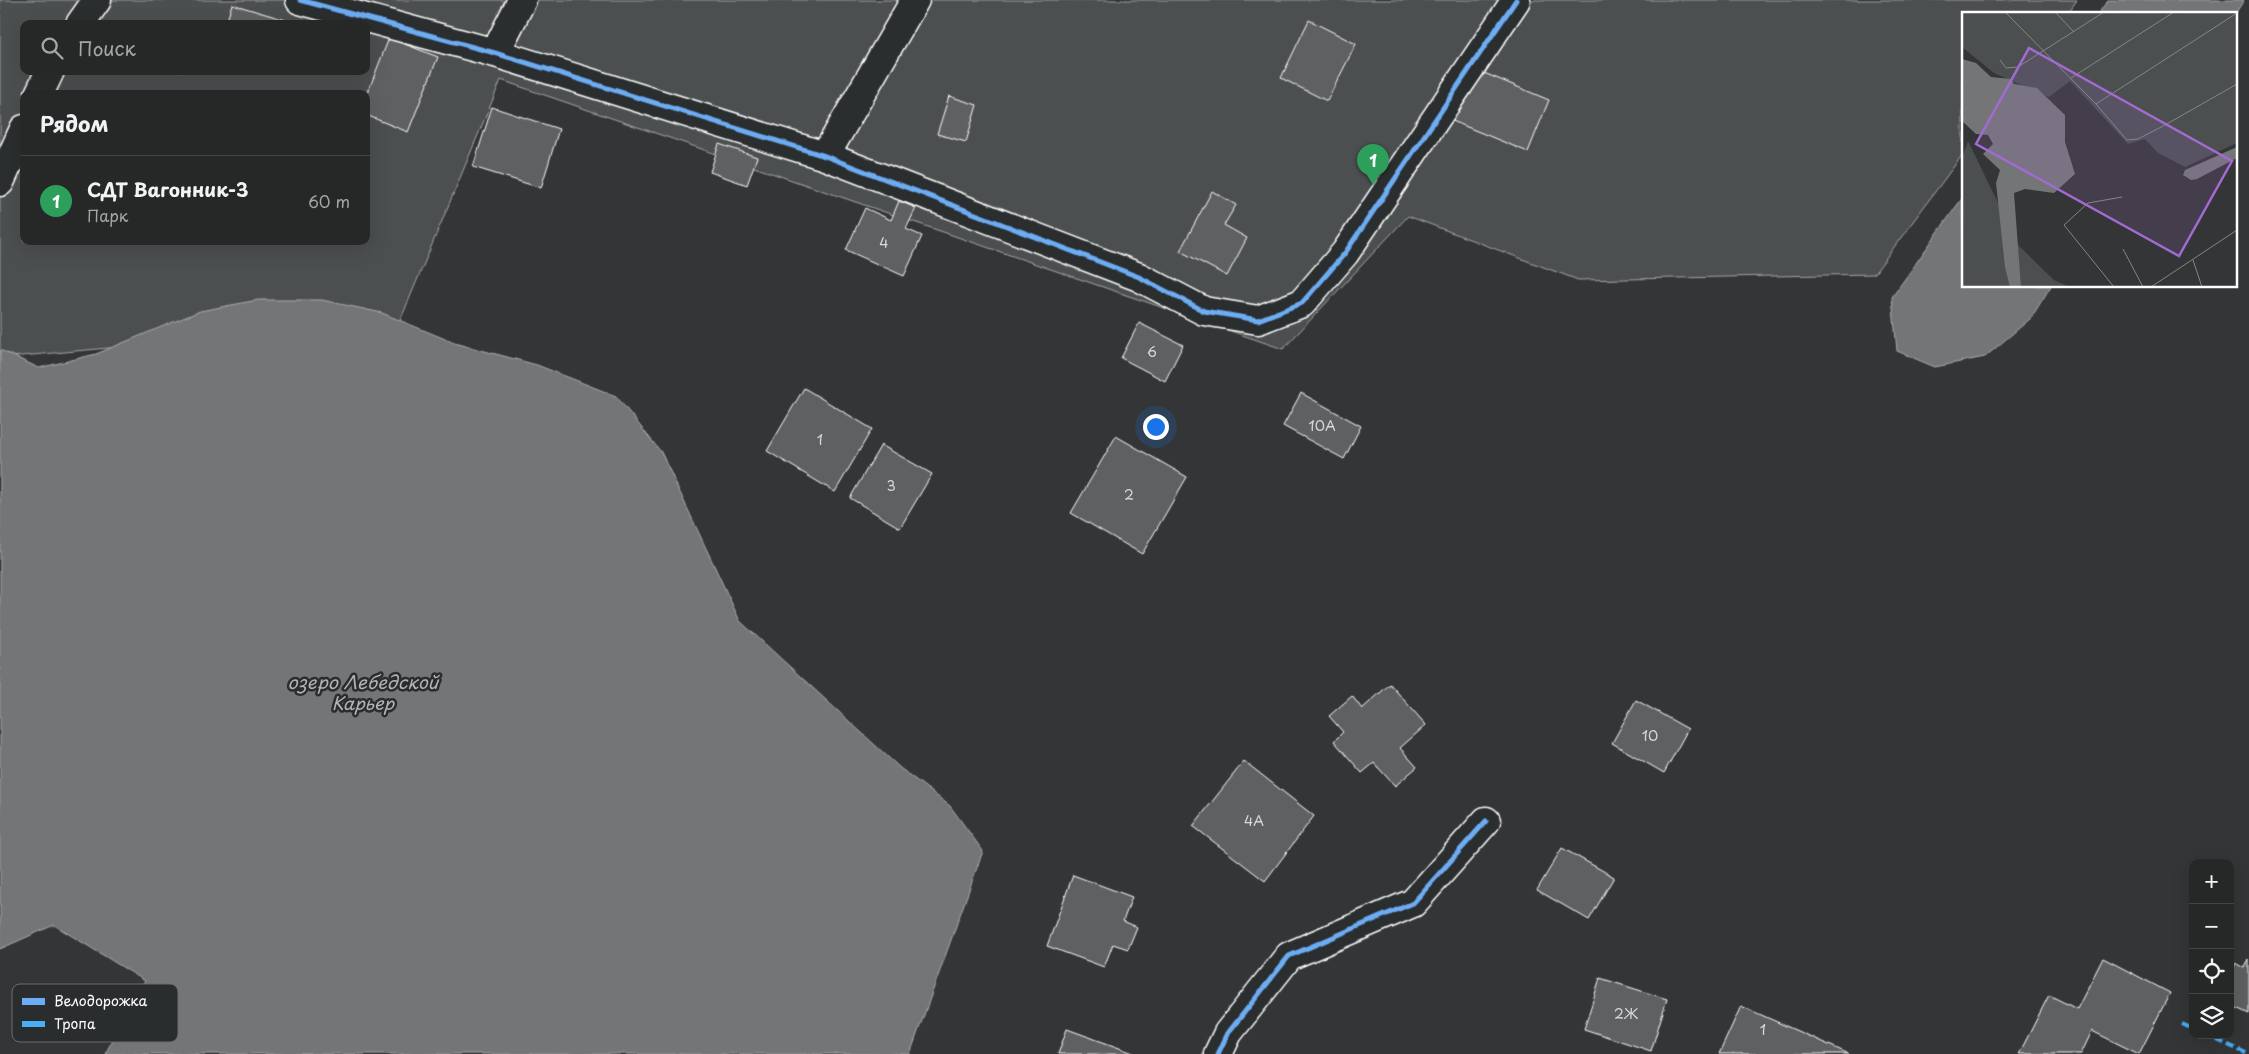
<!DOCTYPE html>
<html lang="ru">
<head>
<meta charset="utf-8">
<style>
	body { margin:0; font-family:"Playpen Sans",sans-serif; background:#2e3030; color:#f1f3f6 }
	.controls { position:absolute; right:15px; bottom:15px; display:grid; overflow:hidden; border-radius:10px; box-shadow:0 5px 20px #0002 }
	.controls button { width:45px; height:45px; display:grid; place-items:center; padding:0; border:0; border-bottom:1px solid #424445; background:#262828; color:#f1f3f6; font:25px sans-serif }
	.you { position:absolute; left:1155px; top:426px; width:18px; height:18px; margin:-12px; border:4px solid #fff; border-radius:50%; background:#1a73e8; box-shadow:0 0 0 8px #1a73e833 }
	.badge { display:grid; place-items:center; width:32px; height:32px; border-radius:50%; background:#8c9099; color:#fff; font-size:16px; font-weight:700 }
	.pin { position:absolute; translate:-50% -41px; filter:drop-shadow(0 1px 2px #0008) }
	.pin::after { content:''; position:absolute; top:26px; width:18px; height:15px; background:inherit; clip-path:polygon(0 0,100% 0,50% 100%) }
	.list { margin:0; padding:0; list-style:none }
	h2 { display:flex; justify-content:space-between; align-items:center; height:65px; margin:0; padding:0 20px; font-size:21px }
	h2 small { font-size:16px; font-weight:400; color:#a4a6a8 }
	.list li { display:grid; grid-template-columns:32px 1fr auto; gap:15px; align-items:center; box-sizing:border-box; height:90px; padding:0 20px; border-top:1px solid #424445 }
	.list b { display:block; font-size:19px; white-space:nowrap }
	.list p { margin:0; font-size:16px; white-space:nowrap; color:#a4a6a8 }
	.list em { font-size:16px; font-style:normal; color:#a4a6a8 }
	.icon { flex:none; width:28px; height:28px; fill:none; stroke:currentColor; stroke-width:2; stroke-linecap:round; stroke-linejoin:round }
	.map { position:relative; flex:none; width:2249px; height:1054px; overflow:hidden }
	.search { position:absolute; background:#262828; box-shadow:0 5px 20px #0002; left:20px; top:20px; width:350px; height:55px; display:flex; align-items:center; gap:12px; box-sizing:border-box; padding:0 18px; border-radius:10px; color:#a4a6a8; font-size:19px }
	.panel { position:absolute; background:#262828; box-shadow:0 5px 20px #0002; left:20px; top:90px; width:350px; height:155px; border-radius:10px }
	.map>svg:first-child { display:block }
	.green { fill:#4c4f50; stroke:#a6a7a8; fill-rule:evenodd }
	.water { fill:#737576; stroke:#abacad }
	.building { fill:#5f6162; stroke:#fff }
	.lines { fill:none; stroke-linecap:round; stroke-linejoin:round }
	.street-casing { stroke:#fff; stroke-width:31 }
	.street { stroke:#2a2d2e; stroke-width:28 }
	.quiet { stroke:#49aef6; stroke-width:4; stroke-dasharray:8 4; stroke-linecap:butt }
	.cycleway-casing { stroke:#2a2d2e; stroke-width:8 }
	.cycleway { stroke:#6dadf4; stroke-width:5 }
	.labels { text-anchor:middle; stroke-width:5; stroke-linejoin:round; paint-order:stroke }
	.number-label { font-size:14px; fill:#d7d8d8 }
	.water-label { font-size:18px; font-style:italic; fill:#b2b3b4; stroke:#2a2d2e }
	.inset-road { fill:none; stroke:#858686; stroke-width:1 }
	.view { fill:#a36bd2; fill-opacity:0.15; stroke:#a36bd2; stroke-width:2.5 }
	.inset-edge { fill:none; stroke:#fff; stroke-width:2.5 }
	.key { fill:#2a2d2e; stroke:#6a6c6d; stroke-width:1 }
	.key-label { font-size:14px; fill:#fff }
</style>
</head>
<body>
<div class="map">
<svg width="2249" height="1054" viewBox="0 0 2249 1054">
	<rect width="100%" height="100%" fill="#333536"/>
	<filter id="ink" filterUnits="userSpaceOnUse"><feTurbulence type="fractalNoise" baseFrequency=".02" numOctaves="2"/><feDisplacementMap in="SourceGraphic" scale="10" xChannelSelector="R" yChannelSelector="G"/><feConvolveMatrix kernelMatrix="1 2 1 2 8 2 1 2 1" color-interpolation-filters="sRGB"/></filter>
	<g filter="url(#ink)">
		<path class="green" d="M 0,0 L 2077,0 L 2067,14 L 1963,14 L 1963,154 L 1874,274 L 1578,280 L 1408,216 L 1283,349 L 501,80 L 400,321 L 0,358 ZM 24,24 L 366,24 L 366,71 L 24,71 ZM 24,94 L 366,94 L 366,241 L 24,241 Z"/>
		<path class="water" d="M 2108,0 L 2244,0 L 2235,14 L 2098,14 Z
			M 1963,197 L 1963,286 L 2051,286 L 2031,318 L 1985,357 L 1935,367 L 1897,351 L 1892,297 Z
			M 258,300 L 322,300 L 382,313 L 455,343 L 537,365 L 616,396 L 661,452 L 740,621 L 900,768 L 950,806 L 983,851 L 910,1054 L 105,1054 L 145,981 L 54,925 L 0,949 L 0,350 L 39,368 L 96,354 L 200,311 Z"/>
		<path class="building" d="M 232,4 L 299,24 L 226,24 Z
			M 1309,20 L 1356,44 L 1327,101 L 1281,78 Z
			M 389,38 L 438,57 L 408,132 L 366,115 L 366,97 Z
			M 1472,68 L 1549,100 L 1528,152 L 1450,120 Z
			M 949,96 L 977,105 L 966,142 L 937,134 Z
			M 492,107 L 559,129 L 541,188 L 473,167 Z
			M 719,144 L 757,157 L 747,185 L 710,172 Z
			M 1212,191 L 1236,205 L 1224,225 L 1247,238 L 1227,276 L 1180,251 Z
			M 899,201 L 916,208 L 906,229 L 922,236 L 904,276 L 846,250 L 865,208 L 891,220 Z
			M 1139,323 L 1183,345 L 1165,381 L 1121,358 Z
			M 804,388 L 872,429 L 835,492 L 767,451 Z
			M 1301,393 L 1361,426 L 1344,459 L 1283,426 Z
			M 1116,436 L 1187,477 L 1142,554 L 1071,513 Z
			M 881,445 L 932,474 L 900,528 L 850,498 Z
			M 1390,684 L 1426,725 L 1400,748 L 1417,767 L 1395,786 L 1374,763 L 1362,773 L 1334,741 L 1343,732 L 1329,716 L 1352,696 L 1362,709 Z
			M 1636,700 L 1688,729 L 1664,773 L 1612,743 Z
			M 1244,761 L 1314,816 L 1265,881 L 1193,826 Z
			M 1562,848 L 1614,877 L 1589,920 L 1537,890 Z
			M 1073,875 L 1132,897 L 1123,921 L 1137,927 L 1128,949 L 1113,944 L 1104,967 L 1047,946 Z
			M 2103,958 L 2170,993 L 2139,1054 L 2092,1031 L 2081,1054 L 2019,1054 L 2049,995 L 2077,1009 Z
			M 2249,959 L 2249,1014 L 2230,1005 L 2230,974 L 2236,963 L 2245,968 Z
			M 1600,978 L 1667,999 L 1651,1051 L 1584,1029 Z
			M 1741,1006 L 1849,1054 L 1719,1054 Z
			M 1067,1029 L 1136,1054 L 1058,1054 Z"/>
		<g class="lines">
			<g class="street-casing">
				<path id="street" d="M 300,0 L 495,53 L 825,156 L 1139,277 L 1204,311 L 1258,320 L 1302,303 L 1345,253 L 1516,0
					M 80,24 L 97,0
					M 495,53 L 522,0
					M 39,94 L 50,71
					M 825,156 L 915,0
					M 0,182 L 24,129
					M 1218,1054 L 1228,1033 L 1289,956 L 1413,903 L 1486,821"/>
			</g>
			<use href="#street" class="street"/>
			<path class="quiet" d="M 2182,1024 L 2193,1029
				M 2206,1035 L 2248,1054"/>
			<g class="cycleway-casing">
				<path id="cycleway" d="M 300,0 L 495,53 L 825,156 L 1139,277 L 1204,311 L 1258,320 L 1302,303 L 1345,253 L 1516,0
					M 1218,1054 L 1228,1033 L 1289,956 L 1413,903 L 1486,821"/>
			</g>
			<use href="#cycleway" class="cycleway"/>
		</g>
	</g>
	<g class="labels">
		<g class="number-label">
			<text x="884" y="248">4</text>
			<text x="1152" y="357">6</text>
			<text x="1322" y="431">10А</text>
			<text x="820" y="445">1</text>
			<text x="891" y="491">3</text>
			<text x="1129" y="500">2</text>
			<text x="1650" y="741">10</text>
			<text x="1254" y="826">4А</text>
			<text x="1626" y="1019">2Ж</text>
			<text x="1763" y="1035">1</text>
		</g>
		<g class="water-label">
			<text x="363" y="689">озеро Лебедской<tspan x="363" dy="21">Карьер</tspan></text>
		</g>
	</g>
	<g transform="translate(1962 12)">
		<rect width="275" height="275" fill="#333536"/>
		<path d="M 0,0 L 275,0 L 275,131 L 223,155 L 196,141 L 183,127 L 166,132 L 108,69 L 87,85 L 32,61 L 0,35 ZM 6,129 L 57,234 L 92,268 L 108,275 L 0,275 L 0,146 Z" fill="#4c4f50"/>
		<path d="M 0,47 L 14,51 L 29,65 L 49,67 L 52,72 L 75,76 L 103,103 L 103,130 L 113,162 L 92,181 L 63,177 L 52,181 L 59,275 L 48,275 L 43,255 L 34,171 L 38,158 L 21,142 L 31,132 L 26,123 L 14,122 L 0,109 ZM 275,135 L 275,146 L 235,167 L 229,168 L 221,163 L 223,158 Z" fill="#737576"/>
		<path class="inset-road" d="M 43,0 L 134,92 L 165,128 L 176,127 L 203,113 L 275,72M 93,0 L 112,20M 38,48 L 44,56 L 56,55 L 142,0M 109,66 L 212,0M 134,92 L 275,1M 161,237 L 181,275M 231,248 L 240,275M 152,275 L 102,213 L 126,191 L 160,185M 189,275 L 275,218"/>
		<path class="view" d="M 67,36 L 270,149 L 217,244 L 14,132 Z"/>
		<rect width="275" height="275" class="inset-edge"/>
	</g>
	<rect x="12" y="984" width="166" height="58" rx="8" class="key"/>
	<rect x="22" y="998" width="23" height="7" fill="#6dadf4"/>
	<rect x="22" y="1021" width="23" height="6" fill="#49aef6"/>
	<g class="key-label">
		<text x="54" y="1006">Велодорожка</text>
		<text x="54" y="1029">Тропа</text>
	</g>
</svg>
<div class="controls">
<button>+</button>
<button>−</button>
<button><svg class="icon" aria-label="locate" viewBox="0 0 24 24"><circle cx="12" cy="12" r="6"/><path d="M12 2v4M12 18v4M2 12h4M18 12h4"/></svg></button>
<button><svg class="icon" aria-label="layers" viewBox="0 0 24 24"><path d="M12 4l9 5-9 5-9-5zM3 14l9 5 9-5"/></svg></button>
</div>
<div class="you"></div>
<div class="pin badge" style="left:1373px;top:185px;background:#2e9e5b">1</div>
<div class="search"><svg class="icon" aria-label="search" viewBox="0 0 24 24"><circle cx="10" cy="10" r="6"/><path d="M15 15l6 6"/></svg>Поиск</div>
<section class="panel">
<h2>Рядом<small></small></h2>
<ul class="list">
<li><span class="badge" style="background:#2e9e5b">1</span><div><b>СДТ Вагонник-3</b><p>Парк</p></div><em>60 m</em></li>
</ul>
</section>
</div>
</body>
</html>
